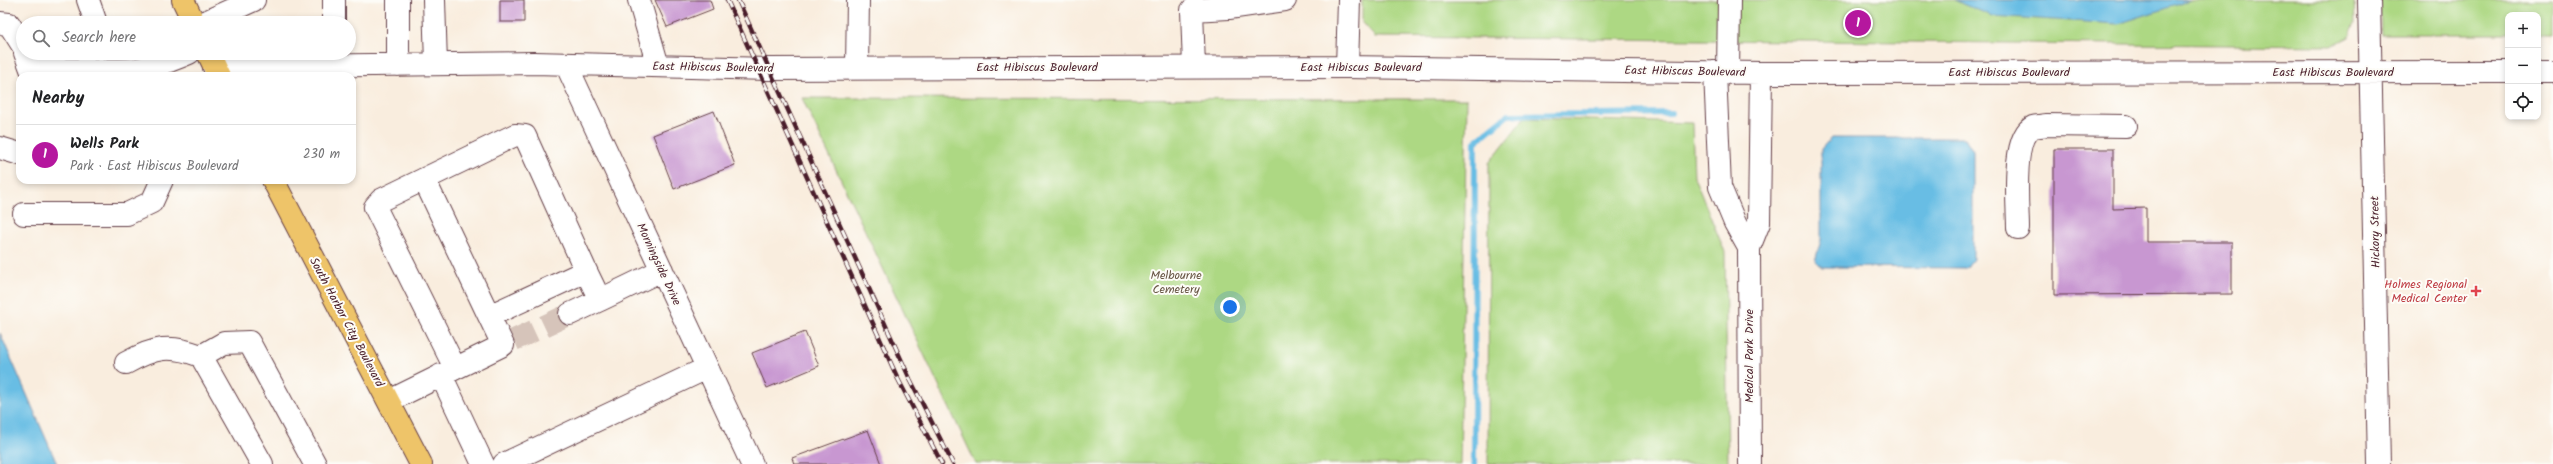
<!DOCTYPE html>
<html lang="en">
<head>
<meta charset="utf-8">
<style>
	body { margin:0; font-family:Kalam,sans-serif; background:#f2f2f2; color:#202124 }
	.controls { position:absolute; right:12px; top:12px; display:grid; overflow:hidden; border-radius:8px; box-shadow:0 2px 6px #0003 }
	.controls button { width:36px; height:36px; display:grid; place-items:center; padding:0; border:0; border-bottom:1px solid #e0e0e0; background:#fff; color:#202124; font:20px sans-serif }
	.you { position:absolute; left:1230px; top:307px; width:14px; height:14px; margin:-10px; border:3px solid #fff; border-radius:50%; background:#1a73e8; box-shadow:0 0 0 6px #1a73e833 }
	.badge { display:grid; place-items:center; width:26px; height:26px; border-radius:50%; background:#b5179e; color:#fff; font-size:13px; font-weight:700 }
	.pin { position:absolute; translate:-50% -50%; border:2px solid #fff; box-shadow:0 1px 4px #0006 }
	.list { margin:0; padding:0; list-style:none }
	h2 { display:flex; justify-content:space-between; align-items:center; height:52px; margin:0; padding:0 16px; font-size:17px }
	h2 small { font-size:13px; font-weight:400; color:#757577 }
	.list li { display:grid; grid-template-columns:26px 1fr auto; gap:12px; align-items:center; box-sizing:border-box; height:60px; padding:0 16px; border-top:1px solid #e0e0e0 }
	.list b { display:block; font-size:15px; white-space:nowrap }
	.list p { margin:0; font-size:13px; white-space:nowrap; color:#757577 }
	.list em { font-size:13px; font-style:normal; color:#757577 }
	.icon { flex:none; width:22px; height:22px; fill:none; stroke:currentColor; stroke-width:2; stroke-linecap:round; stroke-linejoin:round }
	.map { position:relative; flex:none; width:2553px; height:464px; overflow:hidden }
	.search { position:absolute; background:#fff; box-shadow:0 2px 6px #0003; left:16px; top:16px; width:340px; height:44px; display:flex; align-items:center; gap:10px; box-sizing:border-box; padding:0 14px; border-radius:22px; color:#757577; font-size:15px }
	.panel { position:absolute; background:#fff; box-shadow:0 2px 6px #0003; left:16px; top:72px; width:340px; height:112px; border-radius:12px }
	.map>svg:first-child { display:block }
	.green { fill:#add883; stroke:#7c7c57 }
	.water { fill:#68bde4; stroke:#596e88 }
	.lines { fill:none; stroke-linecap:round; stroke-linejoin:round }
	.stream { stroke:#68bde4; stroke-width:6 }
	.building { fill:#c897d1 }
	.minor-tunnel { stroke:#d6c4ba; stroke-width:22; stroke-dasharray:22 11; stroke-linecap:butt }
	.minor-casing { stroke:#643e46; stroke-width:24 }
	.major-casing { stroke:#643e46; stroke-width:24 }
	.minor { stroke:#fff; stroke-width:22 }
	.major { stroke:#eec469; stroke-width:22 }
	.rail-casing { stroke:#4a1f2b; stroke-width:4.5 }
	.rail { stroke:#fdfcf7; stroke-width:3; stroke-dasharray:9; stroke-linecap:butt }
	.health-dot { fill:#e0444e; stroke:#fdfcf7; stroke-width:1.5 }
	.labels { text-anchor:middle; stroke-width:4; stroke-linejoin:round; paint-order:stroke }
	.street-label { font-size:12px; fill:#4a1f2b; stroke:#fdfcf7 }
	.park-label { font-size:12px; fill:#685645; stroke:#fdfcf7 }
	.health-label { font-size:12px; fill:#be3a42; stroke:#fdfcf7; text-anchor:end }
</style>
</head>
<body>
<div class="map">
<svg width="2553" height="464" viewBox="0 0 2553 464">
	<rect width="100%" height="100%" fill="#fdfcf7"/>
	<filter id="ink" filterUnits="userSpaceOnUse"><feTurbulence type="fractalNoise" baseFrequency=".025" numOctaves="2"/><feDisplacementMap in="SourceGraphic" scale="8" xChannelSelector="R" yChannelSelector="G"/><feConvolveMatrix kernelMatrix="1 2 1 2 8 2 1 2 1" color-interpolation-filters="sRGB"/></filter>
	<filter id="wash" filterUnits="userSpaceOnUse"><feTurbulence type="fractalNoise" baseFrequency=".012" numOctaves="4" result="noise"/><feDisplacementMap in="SourceGraphic" scale="16" xChannelSelector="R" yChannelSelector="G"/><feGaussianBlur stdDeviation="0.9" result="paint"/><feColorMatrix in="noise" values="0 0 0 0 0 0 0 0 0 0 0 0 0 0 0 0 0 1.4 0 .05"/><feComposite in="paint" operator="in"/></filter>
	<g filter="url(#wash)">
		<rect width="100%" height="100%" fill="#f9edde"/>
		<path class="green" d="M 1362,0 L 2354,0 L 2355,23 L 2349,37 L 2331,46 L 1375,37 L 1362,23 Z
			M 2380,0 L 2553,0 L 2553,34 L 2538,34 L 2538,15 L 2508,15 L 2508,34 L 2381,34 Z
			M 802,98 L 1467,99 L 1460,464 L 976,464 Z
			M 1524,118 L 1692,123 L 1694,177 L 1725,252 L 1728,464 L 1488,464 L 1489,163 Z"/>
		<path class="water" d="M 1954,0 L 2191,0 L 2118,24 L 1992,16 Z
			M 1831,138 L 1965,138 L 1973,151 L 1973,259 L 1966,268 L 1823,267 L 1815,261 L 1821,240 L 1821,149 Z
			M 0,333 L 57,464 L 0,464 Z"/>
		<g class="lines">
			<path class="stream" d="M 1474,464 L 1475,142 L 1508,115 L 1671,113"/>
		</g>
		<g id="blocks">
			<path class="building" d="M 500,0 L 524,0 L 524,22 L 500,22 Z
				M 655,0 L 710,0 L 713,9 L 667,27 Z
				M 714,111 L 735,165 L 674,189 L 653,135 Z
				M 2054,149 L 2113,149 L 2113,209 L 2146,208 L 2146,242 L 2232,242 L 2232,294 L 2054,295 Z
				M 805,332 L 819,366 L 767,388 L 752,353 Z
				M 868,430 L 881,464 L 794,464 L 792,458 Z"/>
		</g>
	</g>
	<g filter="url(#ink)">
		<use href="#blocks" fill-opacity="0" stroke="#643e46" stroke-width="1"/>
		<g class="lines">
			<path class="minor-tunnel" d="M 514,340 L 570,314"/>
			<g class="minor-casing">
				<path id="minor" d="M 88,0 L 96,23
					M 334,0 L 334,23
					M 398,0 L 398,65
					M 434,0 L 436,64
					M 639,0 L 658,66
					M 2369,0 L 2379,464
					M 0,23 L 9,24 L 23,46
					M 203,23 L 254,0
					M 25,53 L 31,69 L 118,70
					M 566,64 L 752,464
					M 214,67 L 534,63 L 769,69 L 1347,67 L 1761,73 L 2508,72
					M 857,67 L 858,0
					M 1194,67 L 1192,10 L 1229,8 L 1285,0
					M 1347,67 L 1349,0
					M 1715,72 L 1720,187 L 1735,223 L 1749,248
					M 1728,72 L 1729,0
					M 2538,72 L 2553,72
					M 121,76 L 118,70 C 145,70 164,64 189,53
					M 0,148 L 20,154
					M 424,179 L 489,316
					M 24,214 L 127,214 L 152,202 L 162,180
					M 2018,228 C 2018,207 2011,137 2033,127 C 2037,126 2042,126 2046,125 L 2126,126
					M 570,314 L 600,300
					M 126,363 C 155,347 170,344 201,356
					M 455,368 L 375,207 L 381,200 L 515,135 L 525,136 L 586,271
					M 441,375 L 483,464
					M 389,401 L 503,345 L 489,316 L 586,271 L 600,300 L 662,270
					M 262,464 L 201,356 L 224,343 L 249,342 L 315,464
					M 504,464 L 707,368
					M 1750,464 L 1749,248 L 1759,223 L 1761,73"/>
			</g>
			<g class="major-casing">
				<path id="major" d="M 183,0 L 194,23
					M 208,53 L 219,76
					M 273,180 L 421,464"/>
			</g>
			<use href="#minor" class="minor"/>
			<use href="#major" class="major"/>
			<g class="rail-casing">
				<path id="rail" d="M 727,0 L 898,379 L 942,464
					M 738,0 L 910,379 L 953,464"/>
			</g>
			<use href="#rail" class="rail"/>
		</g>
	</g>
	<path class="health-dot" d="M2474 285h4v4h4v4h-4v4h-4v-4h-4v-4h4z"/>
	<g class="labels">
		<g class="street-label">
			<text transform="translate(713 67) rotate(1)" y="4">East Hibiscus Boulevard</text>
			<text x="1037" y="71">East Hibiscus Boulevard</text>
			<text x="1361" y="71">East Hibiscus Boulevard</text>
			<text transform="translate(1685 71) rotate(1)" y="4">East Hibiscus Boulevard</text>
			<text x="2009" y="76">East Hibiscus Boulevard</text>
			<text x="2333" y="76">East Hibiscus Boulevard</text>
			<text transform="translate(2375 232) rotate(-91)" y="4">Hickory Street</text>
			<text transform="translate(659 264) rotate(65)" y="4">Morningside Drive</text>
			<text transform="translate(347 322) rotate(62)" y="4">South Harbor City Boulevard</text>
			<text transform="translate(1749 356) rotate(-90)" y="4">Medical Park Drive</text>
		</g>
		<g class="park-label">
			<text x="1176" y="279">Melbourne<tspan x="1176" dy="14">Cemetery</tspan></text>
		</g>
		<g class="health-label">
			<text x="2467" y="288">Holmes Regional<tspan x="2467" dy="14">Medical Center</tspan></text>
		</g>
	</g>
</svg>
<div class="controls">
<button>+</button>
<button>−</button>
<button><svg class="icon" aria-label="locate" viewBox="0 0 24 24"><circle cx="12" cy="12" r="6"/><path d="M12 2v4M12 18v4M2 12h4M18 12h4"/></svg></button>
</div>
<div class="you"></div>
<div class="pin badge" style="left:1858px;top:23px">1</div>
<div class="search"><svg class="icon" aria-label="search" viewBox="0 0 24 24"><circle cx="10" cy="10" r="6"/><path d="M15 15l6 6"/></svg>Search here</div>
<section class="panel">
<h2>Nearby<small></small></h2>
<ul class="list">
<li><span class="badge">1</span><div><b>Wells Park</b><p>Park · East Hibiscus Boulevard</p></div><em>230 m</em></li>
</ul>
</section>
</div>
</body>
</html>
